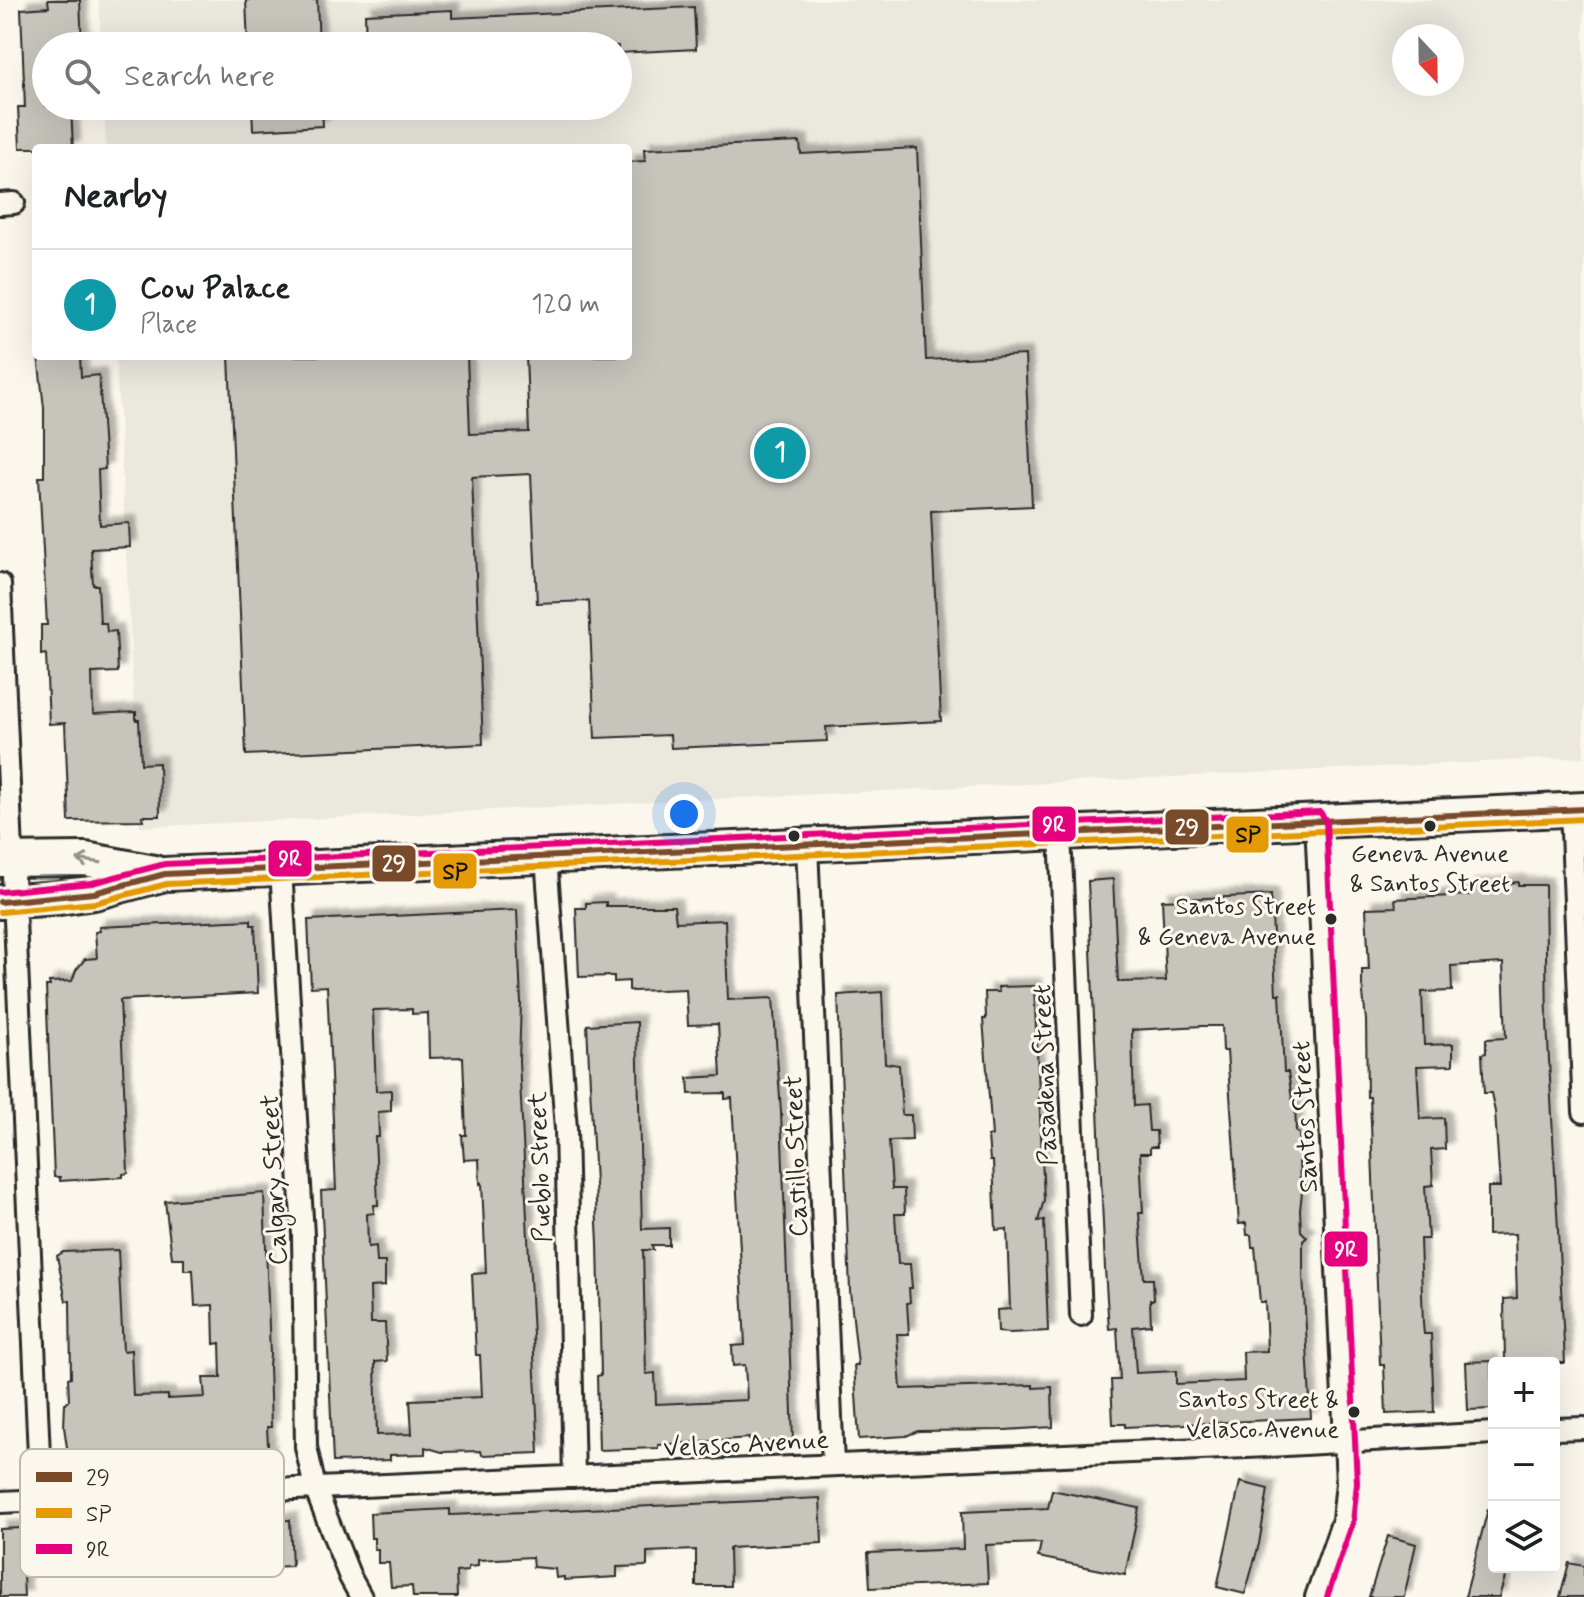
<!DOCTYPE html>
<html lang="en">
<head>
<meta charset="utf-8">
<style>
	body { margin:0; font-family:Mynerve,sans-serif; background:#f6f6f6; color:#202124 }
	.controls { position:absolute; right:24px; bottom:24px; display:grid; overflow:hidden; border-radius:8px; box-shadow:0 8px 32px #0002 }
	.controls button { width:72px; height:72px; display:grid; place-items:center; padding:0; border:0; border-bottom:2px solid #e0e0e0; background:#fff; color:#202124; font:40px sans-serif }
	.compass { position:absolute; left:1392px; top:24px; width:72px; height:72px; border-radius:50%; background:#fff; box-shadow:0 8px 32px #0002; rotate:158deg }
	.you { position:absolute; left:684px; top:814px; width:28px; height:28px; margin:-20px; border:6px solid #fff; border-radius:50%; background:#1a73e8; box-shadow:0 0 0 12px #1a73e833 }
	.badge { display:grid; place-items:center; width:52px; height:52px; border-radius:50%; background:#2b2b2b; color:#fff; font-size:26px; font-weight:700 }
	.pin { position:absolute; translate:-50% -50%; border:4px solid #fff; box-shadow:0 2px 8px #0006 }
	.list { margin:0; padding:0; list-style:none }
	h2 { display:flex; justify-content:space-between; align-items:center; height:104px; margin:0; padding:0 32px; font-size:34px }
	h2 small { font-size:26px; font-weight:400; color:#757577 }
	.list li { display:grid; grid-template-columns:52px 1fr auto; gap:24px; align-items:center; box-sizing:border-box; height:112px; padding:0 32px; border-top:2px solid #e0e0e0 }
	.list b { display:block; font-size:30px; white-space:nowrap }
	.list p { margin:0; font-size:26px; white-space:nowrap; color:#757577 }
	.list em { font-size:26px; font-style:normal; color:#757577 }
	.icon { flex:none; width:44px; height:44px; fill:none; stroke:currentColor; stroke-width:2; stroke-linecap:round; stroke-linejoin:round }
	.map { position:relative; flex:none; width:1584px; height:1597px; overflow:hidden }
	.search { position:absolute; background:#fff; box-shadow:0 8px 32px #0002; left:32px; top:32px; width:600px; height:88px; display:flex; align-items:center; gap:20px; box-sizing:border-box; padding:0 28px; border-radius:44px; color:#757577; font-size:30px }
	.panel { position:absolute; background:#fff; box-shadow:0 8px 32px #0002; left:32px; top:144px; width:600px; height:216px; border-radius:8px }
	.map>svg:first-child { display:block }
	.built { fill:#ebe8de; fill-rule:evenodd }
	.building { fill:#c7c4bc; stroke:#2b2b2b; stroke-width:2; fill-rule:evenodd; filter:url(#shadow) }
	.lines { fill:none; stroke-linecap:round; stroke-linejoin:round }
	.minor-casing { stroke:#2b2b2b; stroke-width:26 }
	.primary-casing { stroke:#2b2b2b; stroke-width:38 }
	.minor { stroke:#fbf7ec; stroke-width:20 }
	.primary { stroke:#fbf7ec; stroke-width:32 }
	.bus-1-casing { stroke:#fbf7ec; stroke-width:12 }
	.bus-2-casing { stroke:#fbf7ec; stroke-width:12 }
	.bus-3-casing { stroke:#fbf7ec; stroke-width:12 }
	.bus-1 { stroke:#7a4b2a; stroke-width:6 }
	.bus-2 { stroke:#e39a04; stroke-width:6 }
	.bus-3 { stroke:#e5007d; stroke-width:6 }
	.oneway { stroke:#93918c }
	.bus-dot { fill:#2b2b2b; stroke:#fbf7ec; stroke-width:3 }
	.labels { text-anchor:middle; stroke-width:6; stroke-linejoin:round; paint-order:stroke }
	.bus-label { font-size:24px; fill:#2b2b2b; stroke:#fbf7ec; text-anchor:end }
	.street-label { font-size:26px; fill:#2b2b2b; stroke:#fbf7ec }
	.key { fill:#fbf7ec; stroke:#bdbab2; stroke-width:2 }
	.key-label { font-size:22px; fill:#2b2b2b }
	.line-badge { stroke:#fbf7ec; stroke-width:3 }
	.badge-label { font-size:22px; text-anchor:middle; font-weight:bold; fill:#fff }
	.pale-badge-label { font-size:22px; text-anchor:middle; font-weight:bold; fill:#111 }
</style>
</head>
<body>
<div class="map">
<svg width="1584" height="1597" viewBox="0 0 1584 1597">
	<defs>
		<filter id="shadow"><feDropShadow dx="7" dy="-7" stdDeviation="2" flood-color="#0004"/></filter>
	</defs>
	<rect width="100%" height="100%" fill="#fbf7ec"/>
	<filter id="ink" filterUnits="userSpaceOnUse"><feTurbulence type="fractalNoise" baseFrequency=".0125" numOctaves="2"/><feDisplacementMap in="SourceGraphic" scale="16" xChannelSelector="R" yChannelSelector="G"/><feConvolveMatrix kernelMatrix="1 2 1 2 8 2 1 2 1" color-interpolation-filters="sRGB"/></filter>
	<g filter="url(#ink)">
		<path class="built" d="M 99,0 L 1584,0 L 1584,757 L 140,827 L 116,356 L 628,356 L 628,148 L 106,148 L 104,106 L 618,106 L 618,46 L 101,46 ZM 1404,36 L 1452,36 L 1452,84 L 1404,84 Z"/>
		<path class="building" d="M 48,0 L 80,0 L 82,46 L 46,46 L 46,106 L 71,106 L 73,148 L 20,148 L 18,107 L 25,107 L 21,9 L 49,7 Z
			M 246,0 L 317,0 L 319,46 L 248,46 Z
			M 694,7 L 696,49 L 618,53 L 618,46 L 366,46 L 365,14 L 452,10 L 452,18 Z
			M 252,106 L 322,106 L 323,126 L 253,130 Z
			M 800,142 L 801,154 L 917,148 L 926,360 L 1025,355 L 1032,506 L 931,511 L 941,721 L 826,727 L 827,741 L 671,748 L 670,735 L 595,738 L 589,601 L 537,603 L 531,474 L 472,477 L 483,744 L 246,755 L 229,356 L 467,356 L 470,434 L 529,432 L 526,356 L 628,356 L 628,162 L 645,161 L 644,149 Z
			M 38,356 L 80,356 L 81,377 L 99,375 L 105,469 L 98,470 L 100,525 L 129,523 L 130,547 L 91,549 L 93,585 L 98,585 L 100,623 L 106,623 L 107,632 L 116,631 L 118,672 L 92,673 L 93,714 L 136,712 L 136,720 L 139,720 L 141,764 L 159,763 L 160,816 L 142,816 L 143,820 L 69,821 L 65,723 L 49,724 L 46,654 L 41,655 L 41,625 L 47,625 L 39,477 L 44,477 L 44,408 Z
			M 1113,879 L 1118,982 L 1166,981 L 1162,900 L 1271,895 L 1276,994 L 1280,994 L 1284,1072 L 1288,1072 L 1292,1099 L 1295,1102 L 1296,1132 L 1299,1134 L 1301,1158 L 1299,1160 L 1300,1182 L 1307,1187 L 1302,1192 L 1300,1210 L 1301,1231 L 1307,1237 L 1303,1241 L 1303,1275 L 1311,1418 L 1125,1427 L 1125,1424 L 1113,1424 L 1111,1380 L 1120,1380 L 1117,1328 L 1109,1329 L 1105,1269 L 1088,881 ZM 1202,1026 L 1222,1026 L 1223,1051 L 1227,1051 L 1239,1224 L 1246,1223 L 1247,1235 L 1251,1235 L 1252,1247 L 1255,1247 L 1260,1302 L 1265,1302 L 1267,1351 L 1243,1352 L 1244,1381 L 1176,1384 L 1176,1371 L 1136,1373 L 1133,1327 L 1151,1325 L 1150,1300 L 1154,1300 L 1153,1279 L 1144,1279 L 1139,1213 L 1143,1213 L 1140,1153 L 1150,1153 L 1150,1147 L 1157,1147 L 1156,1131 L 1149,1131 L 1147,1105 L 1134,1106 L 1132,1030 Z
			M 1518,882 L 1518,885 L 1545,885 L 1547,1022 L 1565,1363 L 1505,1363 L 1504,1299 L 1517,1298 L 1515,1234 L 1488,1235 L 1488,1187 L 1500,1187 L 1495,1112 L 1491,1093 L 1484,1093 L 1482,1054 L 1486,1053 L 1486,1039 L 1506,1038 L 1503,963 L 1451,966 L 1452,991 L 1422,992 L 1424,1045 L 1453,1044 L 1453,1065 L 1417,1066 L 1420,1119 L 1444,1118 L 1445,1149 L 1431,1150 L 1433,1185 L 1425,1186 L 1428,1239 L 1420,1239 L 1423,1323 L 1424,1334 L 1431,1334 L 1434,1412 L 1386,1414 L 1384,1365 L 1380,1365 L 1370,1097 L 1367,1097 L 1366,1020 L 1362,985 L 1362,970 L 1369,970 L 1366,908 L 1396,907 L 1395,899 L 1469,895 L 1468,887 Z
			M 606,902 L 606,906 L 674,906 L 676,922 L 725,920 L 728,1000 L 773,998 L 781,1112 L 793,1441 L 756,1442 L 756,1440 L 749,1440 L 749,1438 L 658,1445 L 658,1448 L 599,1450 L 597,1376 L 601,1375 L 598,1243 L 587,1025 L 637,1022 L 642,1229 L 669,1228 L 669,1245 L 652,1245 L 653,1250 L 643,1250 L 646,1374 L 655,1373 L 656,1404 L 747,1400 L 745,1365 L 733,1366 L 732,1346 L 745,1345 L 732,1098 L 725,1099 L 725,1093 L 689,1094 L 688,1078 L 721,1076 L 718,1024 L 688,1025 L 686,989 L 633,991 L 629,990 L 629,981 L 614,982 L 614,976 L 579,977 L 576,908 L 586,908 L 586,903 Z
			M 517,910 L 521,1003 L 519,1061 L 539,1453 L 482,1455 L 481,1451 L 442,1452 L 425,1447 L 425,1454 L 390,1455 L 390,1460 L 333,1462 L 321,1191 L 336,1190 L 328,1006 L 327,986 L 311,987 L 308,920 ZM 412,1009 L 412,1014 L 428,1013 L 429,1058 L 463,1057 L 466,1135 L 462,1135 L 464,1160 L 479,1159 L 480,1184 L 482,1183 L 486,1273 L 472,1274 L 476,1355 L 480,1355 L 482,1397 L 410,1400 L 412,1434 L 377,1435 L 375,1362 L 387,1361 L 385,1323 L 371,1323 L 370,1287 L 385,1286 L 385,1262 L 377,1262 L 376,1246 L 368,1247 L 367,1214 L 374,1213 L 374,1205 L 378,1205 L 375,1137 L 379,1137 L 378,1112 L 391,1111 L 391,1090 L 376,1091 L 373,1010 Z
			M 251,920 L 251,925 L 255,925 L 258,993 L 120,1000 L 128,1173 L 123,1174 L 123,1177 L 60,1181 L 60,1177 L 54,1177 L 46,986 L 50,986 L 49,982 L 72,981 L 76,970 L 85,959 L 97,958 L 95,932 L 100,931 L 99,927 Z
			M 1034,986 L 1044,1200 L 1038,1221 L 1044,1220 L 1048,1331 L 1010,1333 L 998,1332 L 997,1310 L 1010,1309 L 1007,1229 L 996,1230 L 993,1161 L 990,1161 L 988,1136 L 992,1136 L 983,1019 L 986,1019 L 985,992 L 999,992 L 998,987 Z
			M 882,992 L 885,1063 L 899,1065 L 902,1115 L 911,1115 L 912,1140 L 889,1141 L 892,1189 L 904,1189 L 905,1214 L 895,1214 L 898,1264 L 910,1264 L 912,1288 L 909,1288 L 910,1302 L 907,1303 L 909,1334 L 897,1334 L 901,1389 L 1033,1385 L 1033,1388 L 1052,1387 L 1053,1427 L 1005,1430 L 918,1431 L 906,1436 L 859,1439 L 854,1365 L 858,1365 L 850,1291 L 838,995 Z
			M 264,1193 L 270,1355 L 269,1366 L 271,1427 L 267,1427 L 269,1463 L 126,1468 L 126,1472 L 71,1475 L 64,1427 L 65,1403 L 69,1400 L 68,1378 L 71,1377 L 70,1301 L 66,1301 L 57,1256 L 63,1252 L 118,1250 L 123,1351 L 131,1350 L 133,1396 L 168,1395 L 168,1399 L 205,1397 L 203,1378 L 221,1378 L 220,1343 L 214,1344 L 213,1305 L 195,1306 L 193,1270 L 184,1270 L 184,1258 L 172,1258 L 165,1201 Z
			M 1491,1361 L 1493,1409 L 1468,1410 L 1466,1362 Z
			M 1240,1482 L 1268,1489 L 1259,1544 L 1245,1594 L 1217,1587 Z
			M 1052,1490 L 1139,1508 L 1125,1575 L 1038,1557 L 1041,1543 L 986,1545 L 988,1583 L 870,1588 L 868,1553 L 963,1549 L 962,1512 L 1048,1508 Z
			M 820,1498 L 822,1543 L 729,1548 L 730,1586 L 696,1586 L 696,1550 L 647,1552 L 647,1566 L 617,1567 L 617,1577 L 564,1580 L 564,1577 L 556,1578 L 555,1569 L 533,1567 L 532,1557 L 478,1560 L 478,1566 L 468,1567 L 468,1571 L 456,1572 L 457,1597 L 413,1597 L 412,1586 L 391,1587 L 389,1563 L 378,1563 L 378,1549 L 374,1549 L 374,1538 L 371,1538 L 370,1513 L 450,1509 L 450,1515 L 525,1512 Z
			M 1488,1509 L 1494,1509 L 1494,1567 L 1508,1567 L 1499,1597 L 1465,1597 Z
			M 210,1520 L 210,1522 L 290,1520 L 292,1566 L 267,1567 L 267,1555 L 114,1560 L 111,1525 Z
			M 21,1528 L 24,1597 L 0,1597 L 0,1529 Z
			M 1388,1536 L 1416,1544 L 1404,1597 L 1369,1597 Z
			M 1569,1563 L 1584,1566 L 1584,1597 L 1560,1597 Z"/>
		<g class="lines">
			<g class="minor-casing">
				<path id="minor" d="M 0,204 L 14,203
					M 0,584 L 41,1500
					M 1571,809 L 1584,1112
					M 1060,833 L 1081,1315
					M 807,845 L 833,1465
					M 546,857 L 566,1129 L 574,1477
					M 281,869 L 303,1235 L 306,1447 L 315,1488 L 350,1577 L 361,1597
					M 1554,1429 L 1584,1428
					M 0,1502 L 1269,1446 L 1494,1433
					M 1316,1597 L 1343,1520 L 1347,1483 L 1316,821"/>
			</g>
			<g class="primary-casing">
				<path id="primary" d="M 0,860 L 85,859 L 154,872
					M 0,902 L 59,898 L 94,893 L 165,874 L 1584,809"/>
			</g>
			<use href="#minor" class="minor"/>
			<use href="#primary" class="primary"/>
			<g class="bus-1-casing">
				<path id="bus-1" d="M 0,902 L 94,893 L 165,874 L 1584,809"/>
			</g>
			<g class="bus-2-casing">
				<path id="bus-2" d="M 1,912 L 95,903 L 167,884 L 1584,819"/>
			</g>
			<g class="bus-3-casing">
				<path id="bus-3" d="M 0,892 L 92,883 L 165,864 L 1320,812 L 1326,821 L 1357,1483 L 1353,1522 L 1327,1597"/>
			</g>
			<use href="#bus-1" class="bus-1"/>
			<use href="#bus-2" class="bus-2"/>
			<use href="#bus-3" class="bus-3"/>
		</g>
		<defs><path id="oneway-shaft" d="M-6 0H5M1.5-3L5.5 0L1.5 3" fill="none" stroke-width="1.6" stroke-linecap="round" stroke-linejoin="round" transform="scale(2)"/></defs>
		<use class="oneway" href="#oneway-shaft" transform="translate(89 861) rotate(-172)"/>
	</g>
	<g class="bus-dot">
		<circle cx="1430" cy="826" r="7"/>
		<circle cx="794" cy="836" r="7"/>
		<circle cx="1331" cy="919" r="7"/>
		<circle cx="1354" cy="1412" r="7"/>
	</g>
	<g class="labels">
		<g class="bus-label">
			<text x="1430" y="861" text-anchor="middle">Geneva Avenue<tspan x="1430" dy="30">&amp; Santos Street</tspan></text>
			<text x="1316" y="914">Santos Street<tspan x="1316" dy="30">&amp; Geneva Avenue</tspan></text>
			<text x="1339" y="1407">Santos Street &amp;<tspan x="1339" dy="30">Velasco Avenue</tspan></text>
		</g>
		<g class="street-label">
			<text transform="translate(1044 1075) rotate(-92)" y="9">Pasadena Street</text>
			<text transform="translate(1304 1117) rotate(-93)" y="9">Santos Street</text>
			<text transform="translate(795 1156) rotate(-92)" y="9">Castillo Street</text>
			<text transform="translate(539 1167) rotate(-92)" y="9">Pueblo Street</text>
			<text transform="translate(273 1180) rotate(-93)" y="9">Calgary Street</text>
			<text transform="translate(746 1443) rotate(-3)" y="9">Velasco Avenue</text>
		</g>
	</g>
	<rect x="20" y="1449" width="264" height="128" rx="12" class="key"/>
	<rect x="36" y="1472" width="36" height="10" fill="#7a4b2a"/>
	<rect x="36" y="1508" width="36" height="10" fill="#e39a04"/>
	<rect x="36" y="1544" width="36" height="10" fill="#e5007d"/>
	<g class="key-label">
		<text x="86" y="1485">29</text>
		<text x="86" y="1521">SP</text>
		<text x="86" y="1557">9R</text>
	</g>
	<g class="line-badge">
		<rect x="1031" y="805" width="46" height="38" rx="8" fill="#e5007d"/>
		<rect x="1164" y="808" width="46" height="38" rx="8" fill="#7a4b2a"/>
		<rect x="1225" y="815" width="45" height="39" rx="8" fill="#e39a04"/>
		<rect x="267" y="839" width="46" height="39" rx="8" fill="#e5007d"/>
		<rect x="371" y="844" width="46" height="39" rx="8" fill="#7a4b2a"/>
		<rect x="432" y="852" width="46" height="38" rx="8" fill="#e39a04"/>
		<rect x="1323" y="1230" width="46" height="38" rx="8" fill="#e5007d"/>
	</g>
	<g class="badge-label">
		<text x="1054" y="832">9R</text>
		<text x="1187" y="835">29</text>
		<text x="290" y="866">9R</text>
		<text x="394" y="871">29</text>
		<text x="1346" y="1257">9R</text>
	</g>
	<g class="pale-badge-label">
		<text x="1248" y="842">SP</text>
		<text x="455" y="879">SP</text>
	</g>
</svg>
<div class="controls">
<button>+</button>
<button>−</button>
<button><svg class="icon" aria-label="layers" viewBox="0 0 24 24"><path d="M12 4l9 5-9 5-9-5zM3 14l9 5 9-5"/></svg></button>
</div>
<svg class="compass" viewBox="-18 -18 36 36"><path d="M0-13l5 13h-10z" fill="#e53935"/><path d="M0 13l5-13h-10z" fill="#757577"/></svg>
<div class="you"></div>
<div class="pin badge" style="left:780px;top:453px;background:#0f9aa8">1</div>
<div class="search"><svg class="icon" aria-label="search" viewBox="0 0 24 24"><circle cx="10" cy="10" r="6"/><path d="M15 15l6 6"/></svg>Search here</div>
<section class="panel">
<h2>Nearby<small></small></h2>
<ul class="list">
<li><span class="badge" style="background:#0f9aa8">1</span><div><b>Cow Palace</b><p>Place</p></div><em>120 m</em></li>
</ul>
</section>
</div>
</body>
</html>
